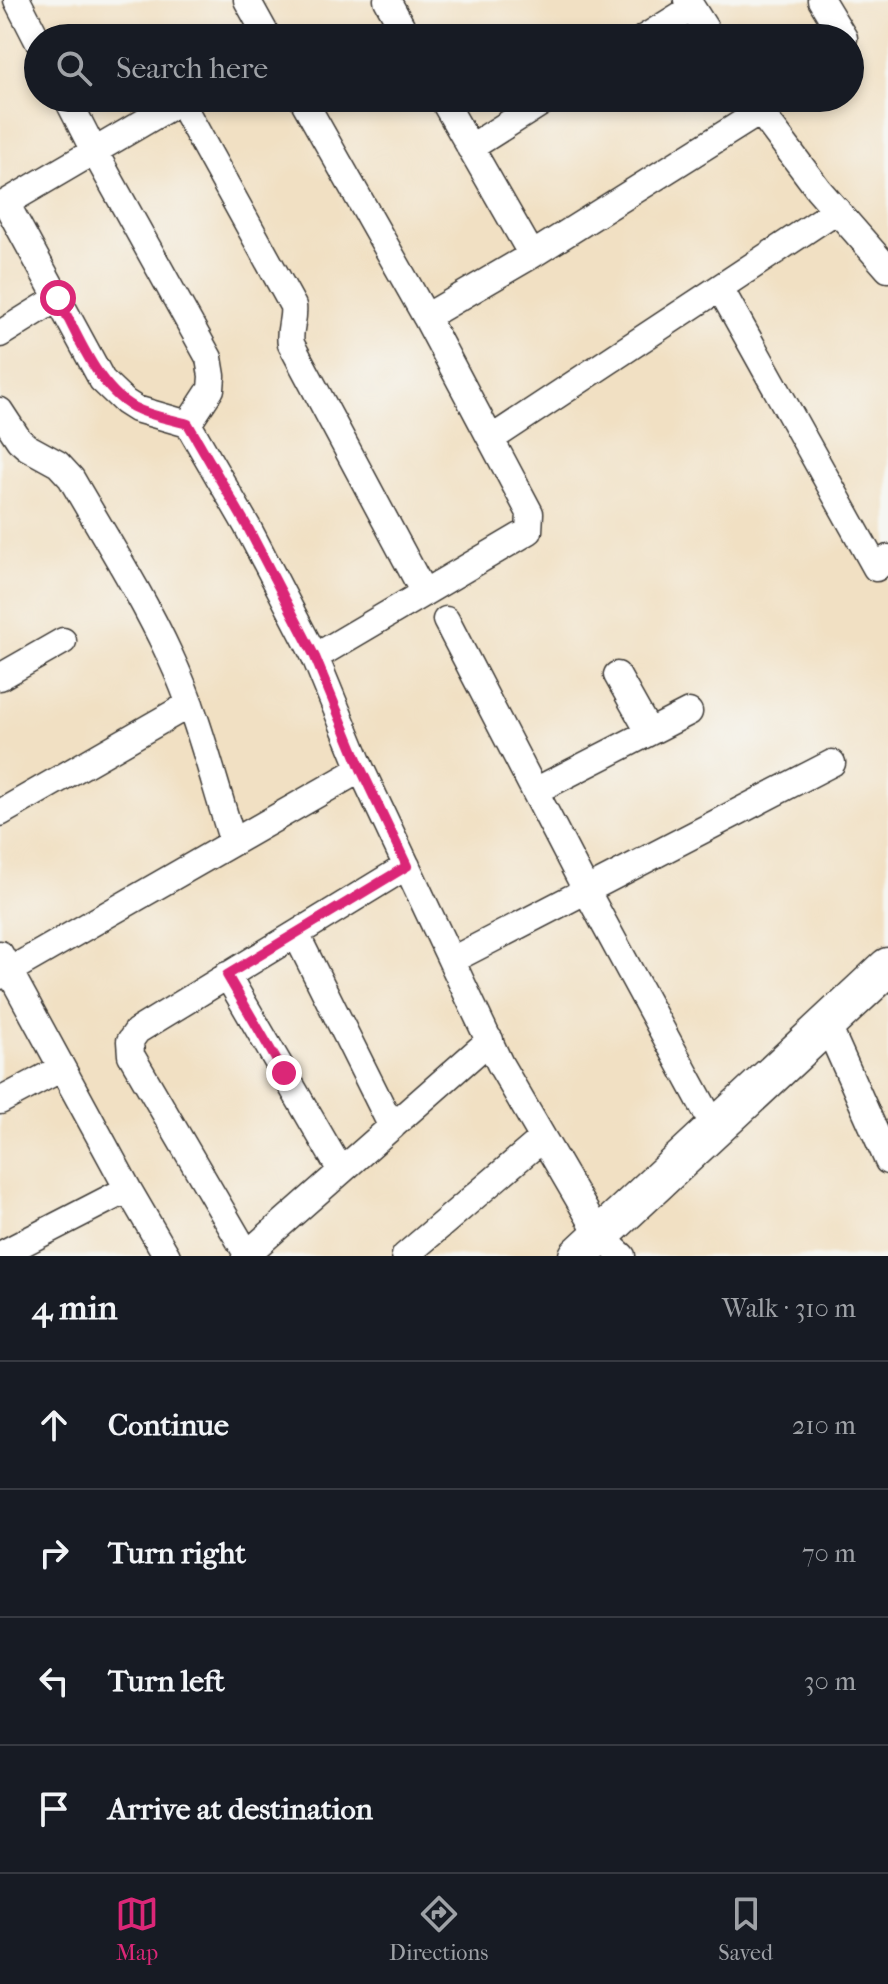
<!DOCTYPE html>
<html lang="en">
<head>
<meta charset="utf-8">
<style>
	body { margin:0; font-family:"IM FELL French Canon",serif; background:#20242c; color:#f1f3f6 }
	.stop { position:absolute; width:24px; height:24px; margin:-18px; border:6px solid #db2777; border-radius:50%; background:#fff }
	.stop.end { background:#db2777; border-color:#fff; box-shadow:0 2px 8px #0008 }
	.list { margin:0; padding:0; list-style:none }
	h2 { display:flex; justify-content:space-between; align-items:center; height:104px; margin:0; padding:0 32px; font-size:34px }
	h2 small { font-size:26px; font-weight:400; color:#9ea1a6 }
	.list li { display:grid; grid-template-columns:52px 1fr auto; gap:24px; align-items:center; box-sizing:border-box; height:128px; padding:0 32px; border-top:2px solid #363941 }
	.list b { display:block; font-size:30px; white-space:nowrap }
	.list em { font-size:26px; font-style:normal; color:#9ea1a6 }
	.icon { flex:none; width:44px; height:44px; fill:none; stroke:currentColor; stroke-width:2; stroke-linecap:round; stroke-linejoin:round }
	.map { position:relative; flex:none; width:888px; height:1256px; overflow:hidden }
	.search { position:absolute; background:#171b24; box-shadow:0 4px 12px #0003; left:24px; right:24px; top:24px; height:88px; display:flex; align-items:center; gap:20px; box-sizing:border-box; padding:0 28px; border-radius:44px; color:#9ea1a6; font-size:30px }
	.sheet { height:616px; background:#171b24 }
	nav { display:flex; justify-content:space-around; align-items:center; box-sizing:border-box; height:112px; border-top:2px solid #363941; background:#171b24; font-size:22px; color:#9ea1a6 }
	nav a { display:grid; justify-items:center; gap:4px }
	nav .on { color:#db2777 }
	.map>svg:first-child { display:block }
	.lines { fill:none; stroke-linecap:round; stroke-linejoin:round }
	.street-casing { stroke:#3c3935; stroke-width:29 }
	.secondary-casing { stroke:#3c3935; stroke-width:41 }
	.street { stroke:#fff; stroke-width:26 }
	.secondary { stroke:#fff; stroke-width:38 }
	.route { stroke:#db2777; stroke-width:10 }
</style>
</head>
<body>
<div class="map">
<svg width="888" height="1256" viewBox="0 0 888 1256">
	<rect width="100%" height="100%" fill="#f6f6f2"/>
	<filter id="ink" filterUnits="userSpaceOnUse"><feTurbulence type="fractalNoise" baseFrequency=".0125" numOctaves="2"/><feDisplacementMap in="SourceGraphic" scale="16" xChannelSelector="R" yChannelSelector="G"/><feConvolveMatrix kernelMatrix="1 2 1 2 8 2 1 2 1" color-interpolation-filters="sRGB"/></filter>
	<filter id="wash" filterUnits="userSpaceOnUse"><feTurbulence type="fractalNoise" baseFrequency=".006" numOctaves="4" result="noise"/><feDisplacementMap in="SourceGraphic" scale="32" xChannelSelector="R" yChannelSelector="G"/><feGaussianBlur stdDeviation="1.8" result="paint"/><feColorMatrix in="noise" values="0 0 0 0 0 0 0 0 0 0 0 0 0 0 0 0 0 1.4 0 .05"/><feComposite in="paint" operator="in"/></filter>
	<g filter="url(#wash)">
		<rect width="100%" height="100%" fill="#f1e0c3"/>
	</g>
	<g filter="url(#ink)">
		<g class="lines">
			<g class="street-casing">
				<path id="street" d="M 17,0 L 38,41
					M 247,0 L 268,38
					M 387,0 L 408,38
					M 687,0 L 711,38
					M 821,0 L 844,38
					M 644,38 L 692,8
					M 67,98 L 94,151 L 209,358 L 212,376 L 211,389 L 188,424 L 136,409 L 125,402 L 102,380 L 6,203 L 180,101
					M 185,98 L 180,101 L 293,306 C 295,319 288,331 291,344 L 424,593
					M 302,98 L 426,317 L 530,513 L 529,531 L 315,657 L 361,769
					M 750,98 L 818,189 L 888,269
					M 470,148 L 549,98
					M 532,255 L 782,98
					M 720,288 L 876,568 L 888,558
					M 426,317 L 532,255 L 442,98
					M 0,334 L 58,298
					M 0,411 L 19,440 L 27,447 L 58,464 L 71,478 C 105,537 142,595 170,656 C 198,715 213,780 233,842
					M 188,424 L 247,526 L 315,657
					M 491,439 L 837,210
					M 446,620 L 586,890 L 715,1128
					M 617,675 L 649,732
					M 0,677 L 63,641
					M 535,791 L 689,712
					M 0,813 L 190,704
					M 296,934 L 392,1127
					M 0,954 L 128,1189 L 0,1255
					M 452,960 L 832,763
					M 227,975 L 341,1171
					M 0,976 L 361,769 L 500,1064 L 600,1236 L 622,1256
					M 827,1024 L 888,1161
					M 0,1101 L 62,1068
					M 128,1189 L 167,1256
					M 247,1254 L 131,1055 L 130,1041 L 137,1031 L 407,866
					M 245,1256 L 490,1040
					M 405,1256 L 543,1138"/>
			</g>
			<g class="secondary-casing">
				<path id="secondary" d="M 578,1256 L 888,967"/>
			</g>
			<use href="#street" class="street"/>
			<use href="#secondary" class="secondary"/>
		</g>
	</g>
	<g class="lines" filter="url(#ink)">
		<path class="route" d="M 58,298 C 77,334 97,387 133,407 C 150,416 170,419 188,424 L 247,526 L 315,657 L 361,769 L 407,866 L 227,975 L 284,1073"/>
	</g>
</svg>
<div class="stop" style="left:58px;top:298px"></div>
<div class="stop end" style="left:284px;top:1073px"></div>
<div class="search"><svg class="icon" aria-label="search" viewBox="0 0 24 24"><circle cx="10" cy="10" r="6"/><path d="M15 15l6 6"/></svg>Search here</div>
</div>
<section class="sheet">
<h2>4 min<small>Walk · 310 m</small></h2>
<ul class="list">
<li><svg class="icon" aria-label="ahead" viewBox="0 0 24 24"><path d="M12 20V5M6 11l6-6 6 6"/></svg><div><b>Continue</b></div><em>210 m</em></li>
<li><svg class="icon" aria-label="right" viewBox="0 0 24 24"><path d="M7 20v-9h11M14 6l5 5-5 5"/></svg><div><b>Turn right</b></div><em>70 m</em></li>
<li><svg class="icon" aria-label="left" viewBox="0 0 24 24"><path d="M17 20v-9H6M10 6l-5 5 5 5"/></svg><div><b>Turn left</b></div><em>30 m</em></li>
<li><svg class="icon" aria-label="arrive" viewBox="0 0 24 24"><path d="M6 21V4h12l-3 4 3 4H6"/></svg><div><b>Arrive at destination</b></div></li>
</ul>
</section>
<nav>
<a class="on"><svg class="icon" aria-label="map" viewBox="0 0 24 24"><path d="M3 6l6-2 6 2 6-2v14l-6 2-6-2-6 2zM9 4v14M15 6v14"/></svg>Map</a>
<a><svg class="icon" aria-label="directions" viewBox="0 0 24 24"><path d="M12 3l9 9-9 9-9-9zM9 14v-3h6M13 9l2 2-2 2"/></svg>Directions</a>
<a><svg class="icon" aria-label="saved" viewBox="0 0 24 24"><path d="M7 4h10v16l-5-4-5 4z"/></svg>Saved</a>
</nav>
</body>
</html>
